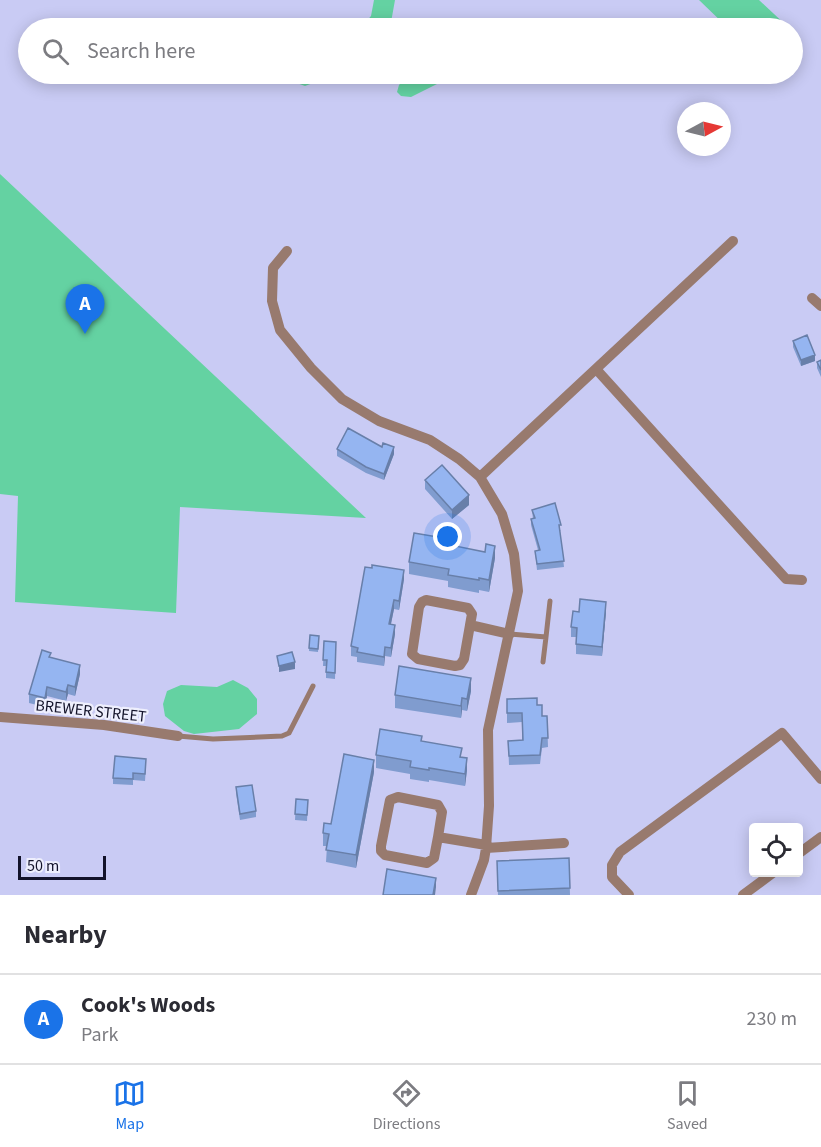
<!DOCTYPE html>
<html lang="en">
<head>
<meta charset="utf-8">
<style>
	body { margin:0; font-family:"Source Sans 3",sans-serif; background:#f7f7f7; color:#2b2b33 }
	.controls { position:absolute; right:18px; bottom:18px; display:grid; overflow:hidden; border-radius:6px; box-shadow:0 3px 15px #0003 }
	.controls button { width:54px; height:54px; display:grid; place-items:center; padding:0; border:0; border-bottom:2px solid #e1e1e2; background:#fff; color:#2b2b33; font:30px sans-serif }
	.compass { position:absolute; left:677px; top:102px; width:54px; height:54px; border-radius:50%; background:#fff; box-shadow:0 3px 15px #0003; rotate:83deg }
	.scale { position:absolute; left:18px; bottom:15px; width:88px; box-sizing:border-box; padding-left:6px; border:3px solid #13132a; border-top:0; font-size:16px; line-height:21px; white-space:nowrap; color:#13132a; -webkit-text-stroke:4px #eeeffd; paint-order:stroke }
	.you { position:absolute; left:448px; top:537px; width:21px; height:21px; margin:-15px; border:4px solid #fff; border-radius:50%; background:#1a73e8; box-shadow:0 0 0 9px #1a73e833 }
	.badge { display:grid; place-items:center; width:39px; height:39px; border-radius:50%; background:#1a73e8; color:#fff; font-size:20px; font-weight:700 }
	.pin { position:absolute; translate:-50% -50px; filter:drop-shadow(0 2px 3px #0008) }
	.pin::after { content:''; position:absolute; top:32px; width:21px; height:18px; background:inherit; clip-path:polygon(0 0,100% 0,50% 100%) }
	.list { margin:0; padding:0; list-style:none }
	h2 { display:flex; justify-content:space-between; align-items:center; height:78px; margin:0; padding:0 24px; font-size:26px }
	h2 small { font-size:20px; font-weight:400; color:#7c7c81 }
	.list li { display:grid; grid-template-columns:39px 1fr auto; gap:18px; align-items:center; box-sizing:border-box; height:90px; padding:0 24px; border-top:2px solid #e1e1e2 }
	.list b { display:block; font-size:22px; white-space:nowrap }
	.list p { margin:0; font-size:20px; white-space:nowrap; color:#7c7c81 }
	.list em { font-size:20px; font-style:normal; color:#7c7c81 }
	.icon { flex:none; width:33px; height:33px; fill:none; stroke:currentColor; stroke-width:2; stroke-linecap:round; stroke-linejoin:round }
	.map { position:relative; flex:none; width:821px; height:895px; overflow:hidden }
	.search { position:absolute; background:#fff; box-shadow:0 3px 15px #0003; left:18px; right:18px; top:18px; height:66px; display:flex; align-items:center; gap:15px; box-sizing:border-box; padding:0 21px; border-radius:33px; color:#7c7c81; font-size:22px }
	.sheet { height:168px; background:#fff }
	nav { display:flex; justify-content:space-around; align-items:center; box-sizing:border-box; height:84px; border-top:2px solid #e1e1e2; background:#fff; font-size:16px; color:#7c7c81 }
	nav a { display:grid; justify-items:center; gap:3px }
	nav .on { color:#1a73e8 }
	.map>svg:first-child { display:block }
	.green { fill:#64d2a2 }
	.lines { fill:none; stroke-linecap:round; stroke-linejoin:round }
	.lane { stroke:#987a6e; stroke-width:5 }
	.street { stroke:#987a6e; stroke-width:10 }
	.wall { fill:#809ccf }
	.shaded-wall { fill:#687fa9 }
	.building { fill:#95b5f1; stroke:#687fa9; stroke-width:1.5 }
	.labels { text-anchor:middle; stroke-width:4.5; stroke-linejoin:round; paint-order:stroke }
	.street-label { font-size:16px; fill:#13132a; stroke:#eeeffd }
</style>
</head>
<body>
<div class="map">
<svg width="821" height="895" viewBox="0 0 821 895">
	<rect width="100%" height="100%" fill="#c9cbf4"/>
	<path class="green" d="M 374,0 L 395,0 L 390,28 L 355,28 L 362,26 L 371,16 Z
		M 699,0 L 759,0 L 789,28 L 728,28 Z
		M 291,74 L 321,74 L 313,83 L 305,86 L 294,82 L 291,78 Z
		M 346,74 L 386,74 L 385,76 L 371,80 L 348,81 L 343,78 Z
		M 409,74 L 457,74 L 411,97 L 401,96 L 397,92 L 399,85 Z
		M 0,174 L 366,518 L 180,507 L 176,613 L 15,602 L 18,496 L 0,494 Z
		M 233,680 L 248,688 L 257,699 L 257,714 L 239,729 L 194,734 L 184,731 L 165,716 L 163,704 L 167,691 L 181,685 L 217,687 Z"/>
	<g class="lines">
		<path class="lane" d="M 510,634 L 546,637 L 550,601
			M 543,662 L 546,637
			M 178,736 L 213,739 L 282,736 L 289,733 L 313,686"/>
		<path class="street" d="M 287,251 L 273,268 L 272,301 L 280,330 L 311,368 L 342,399 L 379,421 L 430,440 L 459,459 L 480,477 L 502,514 L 514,554 L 518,591 L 488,730 L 489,806 L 486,848 L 484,860 L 471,895
			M 812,298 L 821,306
			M 596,369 L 786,579 L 802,580
			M 480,477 L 733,241
			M 470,625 L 464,659 L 460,665 L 455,666 L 418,659 L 412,654 L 419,607 L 422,602 L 426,600 L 468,608 L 472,614 L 470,625 L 510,634
			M 0,717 L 104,725 L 178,736
			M 438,837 L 434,858 L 427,863 L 385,855 L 381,851 L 381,846 L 390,800 L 398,797 L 438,805 L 442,812 L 438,837 L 486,845
			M 486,848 L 564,843
			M 798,854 L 821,837
			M 629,895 L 612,877 L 612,865 L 620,852 L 782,733 L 821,779
			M 743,895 L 774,872"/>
	</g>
	<path class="wall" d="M 793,341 L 815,361 L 801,366 L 793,347 Z
		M 821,360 L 821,377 L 817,368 L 817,362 Z
		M 337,449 L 394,454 L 384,480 L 366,473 L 337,456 Z
		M 425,480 L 469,505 L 452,519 L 425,489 Z
		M 532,510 L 561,531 L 560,531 L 564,567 L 537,570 L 535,551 L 538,550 L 531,525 L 531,519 L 533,519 Z
		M 456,547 L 495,558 L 489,592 L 479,590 L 479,593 L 448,587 L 448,581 L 409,574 L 409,562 Z
		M 372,568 L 404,579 L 399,610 L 394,609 L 391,624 L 395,634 L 391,657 L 385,656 L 384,666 L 357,662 L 357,657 L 351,656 L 351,646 Z
		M 606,611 L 602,656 L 576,654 L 576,637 L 571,637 L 571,627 L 579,612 Z
		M 310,635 L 319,636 L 318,652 L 309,651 Z
		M 324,641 L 336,642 L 335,679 L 326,678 L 326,666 L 323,666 Z
		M 51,658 L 80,674 L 75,696 L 68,694 L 66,701 L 47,696 L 45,707 L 29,703 L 29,694 Z
		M 471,691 L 467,711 L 462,710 L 461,718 L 395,708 L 395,695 Z
		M 507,699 L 537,705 L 542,716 L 547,716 L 548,747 L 542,748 L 540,764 L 509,765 L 508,741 L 522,740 L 522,722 L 507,723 Z
		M 376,755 L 462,757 L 467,770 L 465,786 L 429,780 L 429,782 L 410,779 L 410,774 L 376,768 Z
		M 146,765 L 145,781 L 133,780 L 133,785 L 113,784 L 113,778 Z
		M 374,772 L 356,868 L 326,862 L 327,846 L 323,846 L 323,833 Z
		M 236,787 L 256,811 L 256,817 L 240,820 L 236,793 Z
		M 296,799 L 308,800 L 307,821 L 295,820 Z
		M 569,858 L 570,895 L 498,895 L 497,861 Z"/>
	<path class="shaded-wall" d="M 815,355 L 815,361 L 801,366 L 801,360 Z
		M 394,447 L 394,454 L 384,480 L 384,474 Z
		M 469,495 L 469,505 L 452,519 L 452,510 Z
		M 495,546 L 495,558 L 489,592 L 489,580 Z
		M 404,570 L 404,579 L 399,610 L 399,601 Z
		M 394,600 L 394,609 L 389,633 L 389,624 Z
		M 606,602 L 606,611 L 602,656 L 602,647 Z
		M 395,625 L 395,634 L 391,657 L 391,648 Z
		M 385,647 L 385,656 L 384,666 L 384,657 Z
		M 295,662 L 295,669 L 279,672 L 279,666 Z
		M 80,665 L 80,674 L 75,696 L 75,687 Z
		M 471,678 L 471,691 L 467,711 L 467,699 Z
		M 68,685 L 68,694 L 66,701 L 66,692 Z
		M 47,687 L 47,696 L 45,707 L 45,698 Z
		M 462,698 L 462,710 L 461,718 L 461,706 Z
		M 467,758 L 467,770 L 465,786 L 465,774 Z
		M 374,760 L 374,772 L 356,868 L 356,855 Z
		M 436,878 L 436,887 L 435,895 L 433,895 Z"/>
	<path class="building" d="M 807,335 L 815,355 L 801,360 L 793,341 Z
		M 821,360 L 821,370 L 817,362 Z
		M 348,428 L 382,447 L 383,443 L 394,447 L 384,474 L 366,467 L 337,449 Z
		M 442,465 L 469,495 L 452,510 L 425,480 Z
		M 555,503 L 561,525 L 559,525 L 564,561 L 537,564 L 535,551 L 540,550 L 531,519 L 535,518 L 532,510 Z
		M 414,533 L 456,540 L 455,546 L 485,552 L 486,544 L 495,546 L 489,580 L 479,578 L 479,580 L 448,575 L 449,569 L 409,562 Z
		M 372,565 L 404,570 L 399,601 L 394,600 L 389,624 L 395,625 L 391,648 L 385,647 L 384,657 L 357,652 L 358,648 L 351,646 L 365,567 L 372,568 Z
		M 580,599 L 606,602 L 602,647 L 576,644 L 577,628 L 571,627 L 573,611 L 579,612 Z
		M 310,635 L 319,636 L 318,649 L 309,648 Z
		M 324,641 L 336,642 L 335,673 L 326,672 L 327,660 L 323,660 Z
		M 42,650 L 51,653 L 49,657 L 80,665 L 75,687 L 68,685 L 66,692 L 47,687 L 45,698 L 29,694 Z
		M 292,652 L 295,662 L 279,666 L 277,656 Z
		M 399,666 L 471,678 L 467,699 L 462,698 L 461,706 L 395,695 Z
		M 537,698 L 537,705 L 542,705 L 542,716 L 547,716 L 548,738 L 542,738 L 540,755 L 509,756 L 508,741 L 523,740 L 522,713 L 507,713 L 507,699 Z
		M 380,729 L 422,736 L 421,741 L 462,748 L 460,757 L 467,758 L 465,774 L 429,768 L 429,770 L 410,767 L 411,761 L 376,755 Z
		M 344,754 L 374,760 L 356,855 L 326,850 L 329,834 L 323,833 L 324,823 L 331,824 Z
		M 115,756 L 146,759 L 145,774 L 133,773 L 133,779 L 113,778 Z
		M 252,785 L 256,811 L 240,814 L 236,787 Z
		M 296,799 L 308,800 L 307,815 L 295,814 Z
		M 569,858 L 570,888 L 498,891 L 497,861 Z
		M 387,869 L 436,878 L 433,895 L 383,895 Z"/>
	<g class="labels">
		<g class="street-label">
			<text transform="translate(91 710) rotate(6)" y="6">BREWER STREET</text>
		</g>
	</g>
</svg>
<div class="controls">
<button><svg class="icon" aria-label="locate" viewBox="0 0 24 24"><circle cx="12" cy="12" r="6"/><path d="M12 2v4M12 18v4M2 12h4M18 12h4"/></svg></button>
</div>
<svg class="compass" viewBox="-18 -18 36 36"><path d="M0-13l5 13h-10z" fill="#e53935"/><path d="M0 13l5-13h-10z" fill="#7c7c81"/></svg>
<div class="scale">50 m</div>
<div class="you"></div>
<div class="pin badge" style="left:85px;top:334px">A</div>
<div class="search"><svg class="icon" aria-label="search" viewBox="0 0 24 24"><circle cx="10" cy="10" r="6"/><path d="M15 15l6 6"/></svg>Search here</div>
</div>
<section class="sheet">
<h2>Nearby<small></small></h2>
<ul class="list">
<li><span class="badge">A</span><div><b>Cook's Woods</b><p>Park</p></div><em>230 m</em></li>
</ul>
</section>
<nav>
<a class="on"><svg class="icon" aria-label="map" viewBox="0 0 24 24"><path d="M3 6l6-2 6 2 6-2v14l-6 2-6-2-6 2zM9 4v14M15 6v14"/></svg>Map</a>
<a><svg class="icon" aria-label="directions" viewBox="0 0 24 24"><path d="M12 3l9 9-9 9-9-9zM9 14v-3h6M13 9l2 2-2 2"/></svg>Directions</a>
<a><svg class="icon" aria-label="saved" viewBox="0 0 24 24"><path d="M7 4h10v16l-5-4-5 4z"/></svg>Saved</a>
</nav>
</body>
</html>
